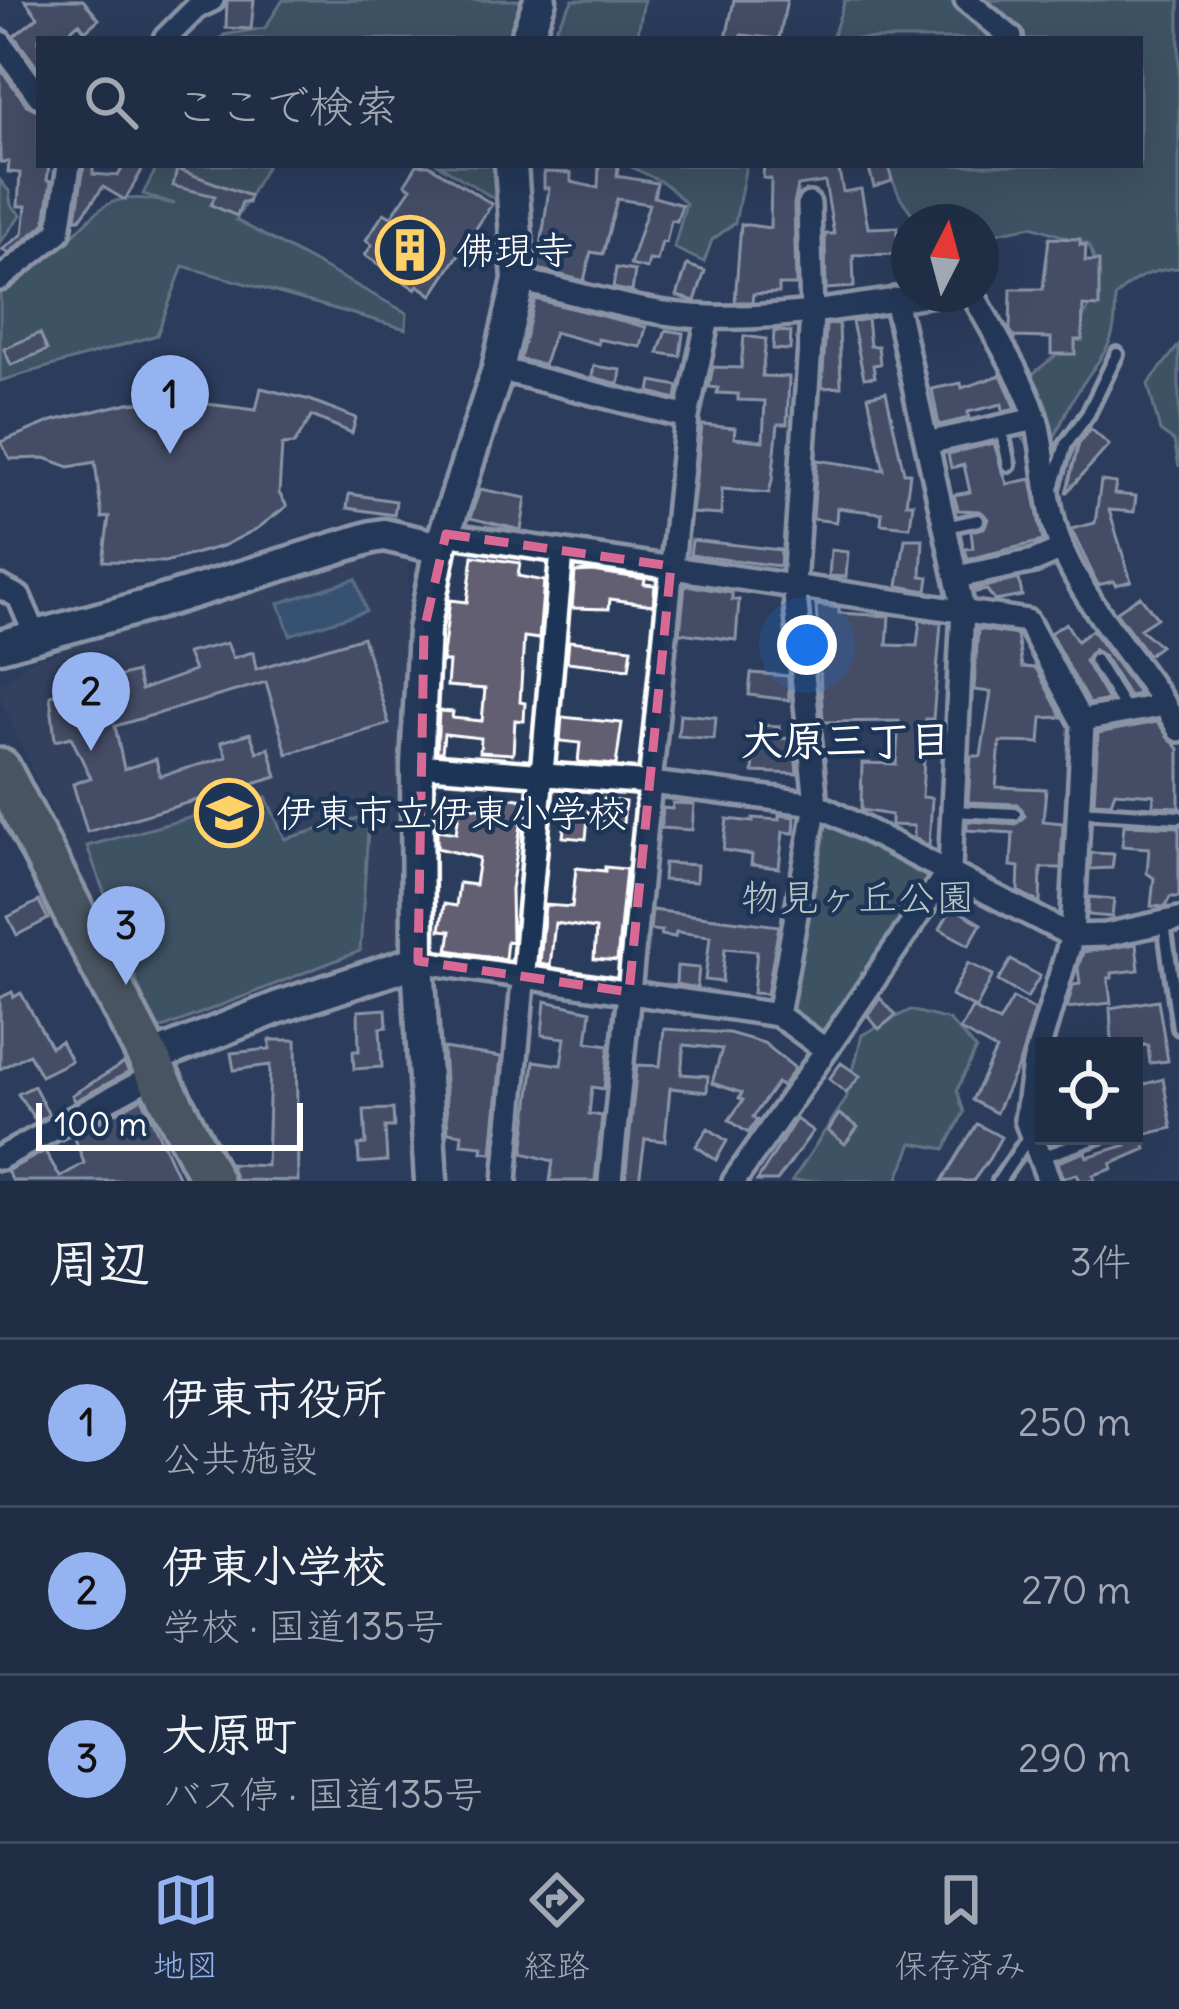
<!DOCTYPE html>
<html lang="ja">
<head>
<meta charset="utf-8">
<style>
	body { margin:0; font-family:Delius,"Klee One",sans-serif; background:#2d3a50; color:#f1f3f6 }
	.controls { position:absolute; right:36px; bottom:36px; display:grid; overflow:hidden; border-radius:0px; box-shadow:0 12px 48px #0002 }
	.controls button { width:108px; height:108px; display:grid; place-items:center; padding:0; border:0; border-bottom:3px solid #3d4a5e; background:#202e45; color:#f1f3f6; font:60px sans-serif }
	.compass { position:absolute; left:891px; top:204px; width:108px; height:108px; border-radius:50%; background:#202e45; box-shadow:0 12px 48px #0002; rotate:6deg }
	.scale { position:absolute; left:36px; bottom:30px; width:267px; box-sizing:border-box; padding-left:12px; border:6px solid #fff; border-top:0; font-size:33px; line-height:42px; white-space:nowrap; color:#fff; -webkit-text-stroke:9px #1d3557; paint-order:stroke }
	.you { position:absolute; left:807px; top:645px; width:42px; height:42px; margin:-30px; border:9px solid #fff; border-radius:50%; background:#1a73e8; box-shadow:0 0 0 18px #1a73e833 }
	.badge { display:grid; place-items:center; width:78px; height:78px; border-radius:50%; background:#95b2f1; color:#111; font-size:39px; font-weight:700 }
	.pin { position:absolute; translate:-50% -99px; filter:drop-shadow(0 3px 6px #0008) }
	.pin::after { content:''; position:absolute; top:63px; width:42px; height:36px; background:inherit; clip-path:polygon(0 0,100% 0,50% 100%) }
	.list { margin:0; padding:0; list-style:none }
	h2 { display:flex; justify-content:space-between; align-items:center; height:156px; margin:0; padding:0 48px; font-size:51px }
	h2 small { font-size:39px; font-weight:400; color:#a2a8b3 }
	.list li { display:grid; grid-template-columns:78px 1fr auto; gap:36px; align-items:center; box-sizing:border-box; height:168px; padding:0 48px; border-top:3px solid #3d4a5e }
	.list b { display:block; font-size:45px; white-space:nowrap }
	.list p { margin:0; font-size:39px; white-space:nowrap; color:#a2a8b3 }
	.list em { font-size:39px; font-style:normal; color:#a2a8b3 }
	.icon { flex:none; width:66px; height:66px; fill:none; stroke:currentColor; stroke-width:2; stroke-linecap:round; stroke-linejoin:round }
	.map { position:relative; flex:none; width:1179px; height:1181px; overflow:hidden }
	.search { position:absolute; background:#202e45; box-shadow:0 12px 48px #0002; left:36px; right:36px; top:36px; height:132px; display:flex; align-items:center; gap:30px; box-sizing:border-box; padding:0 42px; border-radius:0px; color:#a2a8b3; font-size:45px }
	.sheet { height:660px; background:#202e45 }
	nav { display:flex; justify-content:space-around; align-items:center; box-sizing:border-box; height:168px; border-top:3px solid #3d4a5e; background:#202e45; font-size:33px; color:#a2a8b3 }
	nav a { display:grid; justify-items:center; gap:6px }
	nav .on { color:#95b2f1 }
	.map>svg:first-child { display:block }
	.built { fill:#3c4763 }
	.green { fill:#536e6b; stroke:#a9b6b5; stroke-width:3 }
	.water { fill:#446c8b; stroke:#8fa7b9; stroke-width:3 }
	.building { fill:#635e72; stroke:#fff; stroke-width:3 }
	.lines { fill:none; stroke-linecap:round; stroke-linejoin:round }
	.lane-casing { stroke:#fff; stroke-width:20 }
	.street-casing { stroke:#fff; stroke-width:30 }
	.secondary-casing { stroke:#fff; stroke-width:39 }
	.highway-casing { stroke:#fff; stroke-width:48 }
	.lane { stroke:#1d3557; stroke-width:10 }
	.street { stroke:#1d3557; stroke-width:21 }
	.secondary { stroke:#1d3557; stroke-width:30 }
	.highway { stroke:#6a7266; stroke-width:39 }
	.marked { fill:none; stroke:#d76994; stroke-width:9; stroke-dasharray:24 15; stroke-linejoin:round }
	.labels { text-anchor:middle; stroke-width:9; stroke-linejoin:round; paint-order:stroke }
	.poi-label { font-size:39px; fill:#fff; stroke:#1d3557; text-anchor:start }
	.park-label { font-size:39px; fill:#bac5c4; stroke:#1d3557 }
	.neighbourhood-label { font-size:42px; font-weight:bold; fill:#fff; stroke:#1d3557 }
</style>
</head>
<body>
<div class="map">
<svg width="1179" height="1181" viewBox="0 0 1179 1181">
	<rect width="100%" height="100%" fill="#2b3d5c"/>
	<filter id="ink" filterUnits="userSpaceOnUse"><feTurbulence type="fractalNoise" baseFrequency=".00833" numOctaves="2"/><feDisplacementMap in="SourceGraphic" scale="24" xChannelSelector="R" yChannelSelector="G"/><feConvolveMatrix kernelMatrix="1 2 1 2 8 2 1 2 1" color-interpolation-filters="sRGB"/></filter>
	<g filter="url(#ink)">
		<path class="built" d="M 386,552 L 408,559 L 403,954 L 171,1039 L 105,909 L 91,899 L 0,697 L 0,685 L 33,660 Z"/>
		<path class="green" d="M 283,0 L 522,0 L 509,39 L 221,39 L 224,35 L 265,28 Z
			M 573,0 L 644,0 L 637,39 L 549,39 Z
			M 845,0 L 1179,0 L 1179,268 C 1152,270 1132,277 1115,298 C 1118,349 1100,354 1077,393 C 1068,406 1062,422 1055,436 L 1026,442 L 1011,426 L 1021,383 L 1069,345 L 1090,305 L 1099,274 L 1089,245 L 1032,226 L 981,236 L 981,222 L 918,222 L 900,197 L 886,165 L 1140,165 L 1140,39 L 832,39 Z
			M 158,165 L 267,165 L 236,220 L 407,313 L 406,329 L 183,266 L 157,335 L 0,381 L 0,283 C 17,274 35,265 50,254 C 103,216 96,185 175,204 L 143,194 Z
			M 439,165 L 493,165 L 495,199 Z
			M 627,165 L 746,165 L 735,223 L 712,240 L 704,262 L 674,248 L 686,203 L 664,183 Z
			M 0,180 L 9,191 L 11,205 L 21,215 L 0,243 Z
			M 1179,345 L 1179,467 L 1174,441 L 1160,431 L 1148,384 Z
			M 266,797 L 285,839 L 369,815 L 360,951 L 155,1031 L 87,846 Z
			M 827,823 L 928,878 L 930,885 L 826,1030 L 818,1034 L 790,1009 L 819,825 Z
			M 910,1010 L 949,1020 L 976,1049 L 957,1090 L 964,1112 L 945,1149 L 912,1143 L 897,1181 L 792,1181 L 846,1099 L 862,1035 Z"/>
		<path class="water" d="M 356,579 L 366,611 L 290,635 L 279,603 Z"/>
		<path class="building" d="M 25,0 L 83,0 L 99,19 L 85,31 L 79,23 L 60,39 L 39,39 L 39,70 L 14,36 L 38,17 Z
			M 227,0 L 254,0 L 251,29 L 226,28 Z
			M 734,0 L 787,0 L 779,39 L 741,35 L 740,39 L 726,39 Z
			M 0,68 L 27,105 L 39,111 L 39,165 L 49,165 L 47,180 L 51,181 L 45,224 L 9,253 L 2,250 L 23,234 L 26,206 L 18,206 L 20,173 L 8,172 L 9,162 L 0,162 Z
			M 84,165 L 93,165 L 93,174 L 118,176 L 124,165 L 145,165 L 125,200 L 103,187 L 80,219 L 76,219 Z
			M 417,165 L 429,165 L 492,204 L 432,295 L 418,285 L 415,289 L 365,255 L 372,245 L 366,240 L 384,213 L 391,217 L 411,188 L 405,184 Z
			M 599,165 L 618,165 L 617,176 L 657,183 L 654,197 L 682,205 L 677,221 L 671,220 L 666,243 L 662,242 L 657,261 L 649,260 L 647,269 L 630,265 L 649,204 L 617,199 L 603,254 L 591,252 L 584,281 L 538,269 L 549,188 L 544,188 L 544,172 L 571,173 L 571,182 L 598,188 Z
			M 764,165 L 838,165 L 843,192 L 861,189 L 868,228 L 897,227 L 898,254 L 853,255 L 854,287 L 826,289 L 825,234 L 834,234 L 825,182 L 798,186 L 794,204 L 796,285 L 779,285 L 779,293 L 753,294 L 752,302 L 735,302 L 741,224 L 770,228 L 771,179 L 763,178 Z
			M 868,165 L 888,165 L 892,181 L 874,187 Z
			M 177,169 L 250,196 L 248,203 L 242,202 L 237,216 L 211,205 L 215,196 L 173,186 Z
			M 1049,238 L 1080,239 L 1080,245 L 1086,245 L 1085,261 L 1099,261 L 1099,307 L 1083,306 L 1082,340 L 1075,340 L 1075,354 L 1051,354 L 1051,338 L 1014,337 L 1010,330 L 1011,289 L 1043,289 Z
			M 687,265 L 705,271 L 695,301 L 677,296 Z
			M 616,268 L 635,271 L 632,292 L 613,288 Z
			M 535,299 L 646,327 L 641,347 L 598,339 L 598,344 L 554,332 L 544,365 L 520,359 Z
			M 867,319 L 870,346 L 878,346 L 880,364 L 873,365 L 875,377 L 864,378 L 852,322 Z
			M 839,323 L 841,387 L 822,388 L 826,325 Z
			M 666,330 L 683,333 L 680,356 L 658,353 Z
			M 774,331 L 791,332 L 790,350 L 773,349 Z
			M 40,333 L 47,350 L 11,365 L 4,349 Z
			M 744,336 L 766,339 L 762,376 L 789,377 L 787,424 L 778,424 L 772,480 L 769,493 L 722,489 L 721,515 L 692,513 L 702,425 L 735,428 L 734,438 L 763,441 L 765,401 L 738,400 L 738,394 L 717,393 L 718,388 L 709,387 L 713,367 L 741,368 Z
			M 594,366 L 621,370 L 619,384 L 592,377 Z
			M 1001,375 L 1016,408 L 1003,411 L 1002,404 L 968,412 L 969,418 L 939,425 L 932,389 L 961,383 L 962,388 Z
			M 652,381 L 678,386 L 676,399 L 650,392 Z
			M 261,388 L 310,400 L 356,418 L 352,433 L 312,416 L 294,444 L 282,445 L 279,493 L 287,506 L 258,528 L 223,546 L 165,562 L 103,561 L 109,517 L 102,518 L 95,462 L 69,467 L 45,458 L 10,459 L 1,442 L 52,421 L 128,403 L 175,400 L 256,410 Z
			M 886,392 L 904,473 L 910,473 L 906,503 L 913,503 L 910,527 L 881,524 L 882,513 L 837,508 L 836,522 L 813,519 L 817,460 L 884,470 L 868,396 Z
			M 1091,429 L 1109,445 L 1066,493 L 1079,443 Z
			M 994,443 L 1007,484 L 1031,479 L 1043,541 L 968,559 L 965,549 L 973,548 L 971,531 L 984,528 L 988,519 L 980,511 L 958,510 L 954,495 L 970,492 L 964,465 L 951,468 L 948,454 Z
			M 1101,481 L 1116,483 L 1114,494 L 1136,496 L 1134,512 L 1109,510 L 1131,581 L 1116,585 L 1114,581 L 1098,585 L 1071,529 L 1095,523 Z
			M 480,489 L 526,498 L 521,530 L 470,518 Z
			M 349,494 L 396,501 L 394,515 L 347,508 Z
			M 905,539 L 923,539 L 921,576 L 929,577 L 927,591 L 898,586 Z
			M 692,540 L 781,550 L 780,566 L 690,555 Z
			M 831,550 L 848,552 L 846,577 L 829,576 Z
			M 473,556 L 520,563 L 518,576 L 544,581 L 539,639 L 524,637 L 520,702 L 525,703 L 524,721 L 515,720 L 513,754 L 480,752 L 481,738 L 444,734 L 442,752 L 437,752 L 439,711 L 453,712 L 452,718 L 482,721 L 485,689 L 447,686 L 449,662 L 442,662 L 450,600 L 467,602 Z
			M 592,571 L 645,579 L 644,584 L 655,585 L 653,605 L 610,599 L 609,609 L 572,608 L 575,572 Z
			M 1019,579 L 1022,596 L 995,601 L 987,590 L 976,592 L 975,589 Z
			M 685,585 L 732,593 L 732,600 L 739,600 L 736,640 L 680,633 Z
			M 1140,596 L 1157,618 L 1140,629 L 1160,646 L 1148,655 L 1116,612 Z
			M 816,605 L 839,608 L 839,613 L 889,616 L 887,645 L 917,646 L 920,620 L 941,623 L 933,719 L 926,719 L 922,797 L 932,798 L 929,846 L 914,837 L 914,826 L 891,825 L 891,815 L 861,810 L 862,763 L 896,764 L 899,721 L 823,722 Z
			M 1066,623 L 1077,641 L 1092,630 L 1139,694 L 1129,696 L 1103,655 L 1094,650 L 1085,661 L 1108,700 L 1089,704 L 1050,633 Z
			M 978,629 L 1017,635 L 1022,667 L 1036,668 L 1062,717 L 1042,718 L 1040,743 L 1000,742 L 996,787 L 1046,789 L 1043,821 L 1063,823 L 1061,868 L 1041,868 L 1040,903 L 1018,891 L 1019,867 L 1011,866 L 1013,833 L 967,830 L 967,821 L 1016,824 L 1025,816 L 1017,804 L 968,802 L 971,756 L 981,756 L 991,692 L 974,690 Z
			M 363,637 L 389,724 L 287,754 L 266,682 L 115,726 L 124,769 L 156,759 L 160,776 L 227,757 L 221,742 L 250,733 L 257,752 L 269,748 L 277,777 L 87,832 L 73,784 L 91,778 L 71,737 L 55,741 L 50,695 L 136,672 L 141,690 L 194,671 L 187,653 L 227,643 L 233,658 L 253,652 L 256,669 Z
			M 569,641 L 632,648 L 629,669 L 567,662 Z
			M 751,673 L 788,676 L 789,700 L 749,695 Z
			M 680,714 L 716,717 L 714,739 L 678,736 Z
			M 562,717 L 622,723 L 616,765 L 578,762 L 580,743 L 560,741 Z
			M 1157,722 L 1179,749 L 1179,807 L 1153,806 L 1154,795 L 1115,792 L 1111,803 L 1094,802 L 1098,733 Z
			M 756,725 L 779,726 L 779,738 L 794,739 L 797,774 L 753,772 Z
			M 498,796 L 525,800 L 511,889 L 512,942 L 507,941 L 505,959 L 448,950 L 451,931 L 440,930 L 444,904 L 456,906 L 459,883 L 475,885 L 479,858 L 437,848 L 437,830 L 456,833 L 460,805 L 497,811 Z
			M 604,799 L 625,802 L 623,824 L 601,821 Z
			M 673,803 L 694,804 L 692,830 L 661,828 L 663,808 L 672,809 Z
			M 567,804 L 589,806 L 586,839 L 563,837 Z
			M 779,815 L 795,817 L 794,833 L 783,832 L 779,868 L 751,865 L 752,855 L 723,850 L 727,819 L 753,822 L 753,818 L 779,820 Z
			M 1124,825 L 1179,827 L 1179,897 L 1170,897 L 1165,907 L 1151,906 L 1154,878 L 1147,873 L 1149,848 L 1122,846 Z
			M 1091,853 L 1114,854 L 1112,868 L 1090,869 Z
			M 664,863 L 697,865 L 696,882 L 663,880 Z
			M 605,867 L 626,869 L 617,961 L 594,959 L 596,929 L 555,923 L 550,966 L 540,964 L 545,905 L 572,907 L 576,868 L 605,871 Z
			M 1089,897 L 1114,899 L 1112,917 L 1088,915 Z
			M 39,901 L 48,919 L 17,935 L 8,917 Z
			M 952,907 L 981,924 L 969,945 L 940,929 Z
			M 652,910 L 779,926 L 767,994 L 753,993 L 757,951 L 725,948 L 722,982 L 705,980 L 710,936 L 676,932 L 675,937 L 661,935 L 662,931 L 650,930 Z
			M 1136,944 L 1139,970 L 1112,973 L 1112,978 L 1108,978 L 1111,1003 L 1067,1008 L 1073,985 L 1080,984 L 1078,968 L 1083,952 Z
			M 1011,960 L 1040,976 L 1027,998 L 998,981 Z
			M 968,963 L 993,975 L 976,1008 L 951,996 Z
			M 677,966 L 699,968 L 697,988 L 676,984 Z
			M 12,992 L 14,997 L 21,993 L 51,1047 L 61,1041 L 71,1061 L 41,1076 L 29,1054 L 0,1069 L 0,998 Z
			M 880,998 L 896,1015 L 879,1029 L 868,1016 Z
			M 1013,998 L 1035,1010 L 1019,1064 L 996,1113 L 972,1100 L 996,1050 L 960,1030 L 972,1008 L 999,1022 Z
			M 1158,1000 L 1168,1061 L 1150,1063 L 1148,1045 L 1112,1046 L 1110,1008 Z
			M 545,1001 L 591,1011 L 587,1042 L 609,1045 L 604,1089 L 592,1087 L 589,1114 L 602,1116 L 595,1181 L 550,1181 L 553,1161 L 523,1153 L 534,1061 L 561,1065 L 565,1038 L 542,1035 Z
			M 386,1009 L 387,1027 L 380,1028 L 382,1067 L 354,1069 L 353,1051 L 359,1051 L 358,1011 Z
			M 664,1029 L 729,1033 L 764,1043 L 795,1068 L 782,1087 L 777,1083 L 753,1117 L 757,1120 L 748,1133 L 729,1120 L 743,1100 L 739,1098 L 742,1093 L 712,1083 L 722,1049 L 684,1045 L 681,1074 L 708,1076 L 707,1092 L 670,1088 L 665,1141 L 645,1139 L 639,1181 L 625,1181 L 637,1065 L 660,1066 Z
			M 270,1040 L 296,1040 L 298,1181 L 236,1180 L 230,1164 L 267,1166 L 270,1065 L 234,1070 L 231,1053 L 270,1049 Z
			M 443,1048 L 501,1057 L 492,1153 L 482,1152 L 483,1146 L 461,1144 L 462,1134 L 448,1132 Z
			M 124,1063 L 129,1072 L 75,1101 L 72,1095 Z
			M 841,1063 L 860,1076 L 846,1093 L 829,1079 Z
			M 1163,1079 L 1172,1128 L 1146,1134 L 1137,1086 Z
			M 34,1086 L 49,1115 L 36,1121 L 18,1094 Z
			M 142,1098 L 180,1181 L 13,1181 L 7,1171 L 45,1151 L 60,1177 L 84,1163 L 74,1136 Z
			M 393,1109 L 394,1127 L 385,1127 L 387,1161 L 359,1163 L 358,1145 L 366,1144 L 364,1110 Z
			M 839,1114 L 858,1127 L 845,1144 L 828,1131 Z
			M 796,1119 L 813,1131 L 777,1181 L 757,1181 Z
			M 977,1124 L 1001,1137 L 989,1159 L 973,1181 L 942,1181 Z
			M 708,1128 L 727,1141 L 716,1160 L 696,1146 Z
			M 1122,1136 L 1141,1136 L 1146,1149 L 1111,1164 L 1112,1169 L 1093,1175 L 1095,1181 L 1080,1181 L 1077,1174 L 1063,1178 L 1058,1162 L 1085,1152 L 1087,1157 L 1126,1145 Z"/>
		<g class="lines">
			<g class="lane-casing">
				<path id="lane" d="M 1001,427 L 1009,465
					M 1053,488 L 1066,444 L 1088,414 L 1117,354
					M 946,527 L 978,520
					M 1095,660 L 1127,712
					M 952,811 L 1015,814
					M 1078,811 L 1179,817
					M 1164,924 L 1179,1028
					M 1039,1158 L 1101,1136
					M 999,1181 L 1030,1135"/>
			</g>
			<g class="street-casing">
				<path id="street" d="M 966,0 L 1011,37
					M 165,39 L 197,7 L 212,0
					M 0,42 L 39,96
					M 0,279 L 59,232 L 69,165
					M 519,280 C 582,294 646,316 712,317 C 790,319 858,305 935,294
					M 973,294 C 993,333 1028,385 1038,426 C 1047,468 1046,513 1064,553 C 1093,618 1146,668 1179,730
					M 498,369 L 687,417
					M 927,443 L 1036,419
					M 446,534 L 1027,621 L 1083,724 L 1072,936 L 1034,1064 L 1026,1120 L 1049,1181
					M 957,577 L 1034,561 L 1062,549
					M 0,587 L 19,597 L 35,634
					M 1083,720 L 1165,705
					M 417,765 L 651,783 L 816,804 L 1072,936 L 1106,935 L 1179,919
					M 418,961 L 778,1015 L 826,1050 L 950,868 L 963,609 L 895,299
					M 778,1015 L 816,804 L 794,585 L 812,315 L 809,204
					M 0,1158 L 158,1073
					M 505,1181 L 562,552
					M 610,1181 L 687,417 L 708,318
					M 734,1181 L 826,1050"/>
			</g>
			<g class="secondary-casing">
				<path id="secondary" d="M 526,39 L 540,0
					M 0,646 L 160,602 L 372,537 L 384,535 L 440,548
					M 151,1058 L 279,1007 L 418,961
					M 431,1181 L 418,961 L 417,765 L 424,630 L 440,548 L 498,369 L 519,280 L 511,165"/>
			</g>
			<g class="highway-casing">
				<path id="highway" d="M 0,769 L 212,1181"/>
			</g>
			<use href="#lane" class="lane"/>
			<use href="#street" class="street"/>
			<use href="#secondary" class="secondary"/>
			<use href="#highway" class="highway"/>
		</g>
	</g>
	<path d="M0 0H1179V1181H0ZM 446,534 L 671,566 L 629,992 L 418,961 L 424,630 Z" fill="#2b3d5c" fill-opacity=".55" fill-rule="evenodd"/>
	<path class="marked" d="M 446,534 L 671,566 L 629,992 L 418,961 L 424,630 Z"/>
	<defs>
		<g id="building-ring" transform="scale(3.45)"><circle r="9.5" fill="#1d3557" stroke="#ffd166" stroke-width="1.5"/><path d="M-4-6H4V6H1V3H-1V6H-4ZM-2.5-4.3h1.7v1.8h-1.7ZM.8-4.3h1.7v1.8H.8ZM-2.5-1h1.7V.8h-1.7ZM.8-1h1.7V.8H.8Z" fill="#ffd166"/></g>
		<g id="school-ring" transform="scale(3.45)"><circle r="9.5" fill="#1d3557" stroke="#ffd166" stroke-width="1.5"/><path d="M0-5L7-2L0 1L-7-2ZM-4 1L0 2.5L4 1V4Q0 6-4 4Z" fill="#ffd166"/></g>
	</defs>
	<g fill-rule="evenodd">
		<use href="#building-ring" x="410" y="250"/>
		<use href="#school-ring" x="229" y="813"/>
	</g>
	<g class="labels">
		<g class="poi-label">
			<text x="456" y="264">佛現寺</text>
			<text x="276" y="827">伊東市立伊東小学校</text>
		</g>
		<g class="park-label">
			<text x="858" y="911">物見ヶ丘公園</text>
		</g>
		<g class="neighbourhood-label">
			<text x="846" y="755">大原三丁目</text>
		</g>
	</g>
</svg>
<div class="controls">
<button><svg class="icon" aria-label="locate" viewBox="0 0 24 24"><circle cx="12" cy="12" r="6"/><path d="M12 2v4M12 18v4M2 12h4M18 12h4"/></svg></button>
</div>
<svg class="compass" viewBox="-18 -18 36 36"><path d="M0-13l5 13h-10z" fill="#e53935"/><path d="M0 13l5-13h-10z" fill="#a2a8b3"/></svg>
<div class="scale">100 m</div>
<div class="you"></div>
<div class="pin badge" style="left:170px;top:454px">1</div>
<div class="pin badge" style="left:91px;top:751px">2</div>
<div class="pin badge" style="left:126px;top:985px">3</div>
<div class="search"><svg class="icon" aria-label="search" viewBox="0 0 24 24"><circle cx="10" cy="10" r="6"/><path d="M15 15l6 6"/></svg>ここで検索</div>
</div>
<section class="sheet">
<h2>周辺<small>3件</small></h2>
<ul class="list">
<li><span class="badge">1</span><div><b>伊東市役所</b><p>公共施設</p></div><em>250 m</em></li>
<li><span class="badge">2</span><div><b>伊東小学校</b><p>学校 · 国道135号</p></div><em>270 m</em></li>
<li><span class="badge">3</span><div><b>大原町</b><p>バス停 · 国道135号</p></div><em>290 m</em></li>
</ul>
</section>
<nav>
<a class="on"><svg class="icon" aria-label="map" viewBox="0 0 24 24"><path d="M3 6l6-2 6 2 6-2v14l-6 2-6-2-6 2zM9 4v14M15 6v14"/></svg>地図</a>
<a><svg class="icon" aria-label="directions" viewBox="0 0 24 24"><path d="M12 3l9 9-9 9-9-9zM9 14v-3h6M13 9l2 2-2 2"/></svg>経路</a>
<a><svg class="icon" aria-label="saved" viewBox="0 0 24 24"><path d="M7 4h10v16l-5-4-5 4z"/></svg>保存済み</a>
</nav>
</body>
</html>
